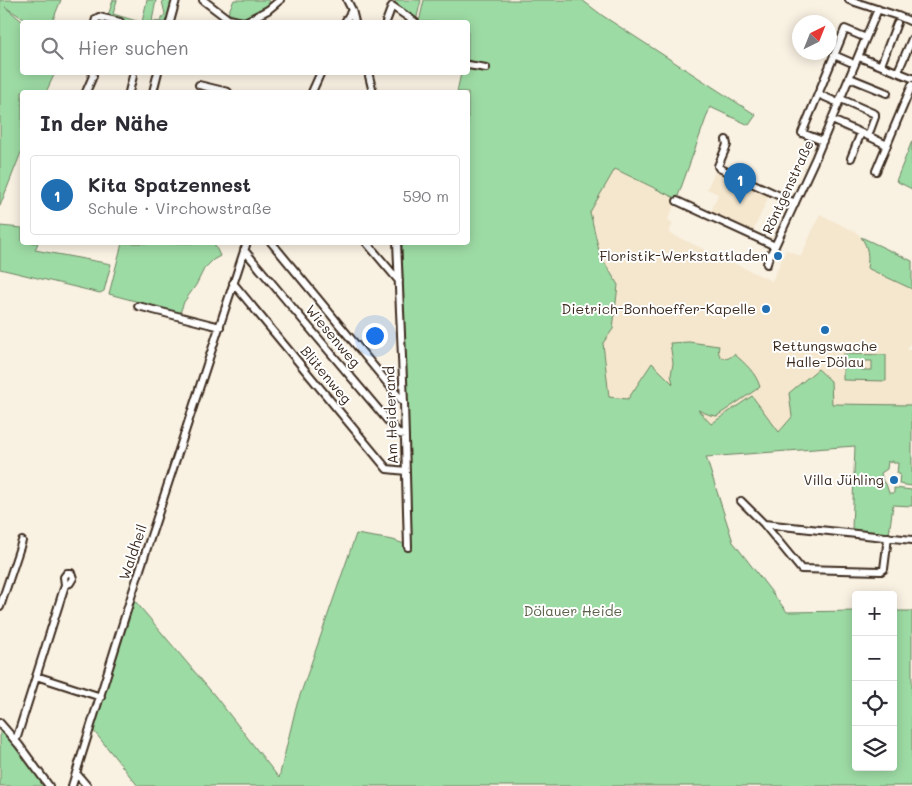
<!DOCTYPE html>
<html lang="de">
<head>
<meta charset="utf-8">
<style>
	body { margin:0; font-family:Mali,sans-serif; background:#f7f7f7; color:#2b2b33 }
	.controls { position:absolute; right:15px; bottom:15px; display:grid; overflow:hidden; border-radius:5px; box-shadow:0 2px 12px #0003 }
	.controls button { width:45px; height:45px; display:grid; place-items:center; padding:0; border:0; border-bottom:1px solid #e1e1e2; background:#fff; color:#2b2b33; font:25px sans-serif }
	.compass { position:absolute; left:792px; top:15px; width:45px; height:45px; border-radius:50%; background:#fff; box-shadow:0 2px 12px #0003; rotate:43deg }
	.you { position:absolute; left:374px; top:335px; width:18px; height:18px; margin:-12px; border:4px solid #fff; border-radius:50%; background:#1a73e8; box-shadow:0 0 0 8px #1a73e833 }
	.badge { display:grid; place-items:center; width:32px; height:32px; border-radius:50%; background:#1f6fb2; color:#fff; font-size:16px; font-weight:700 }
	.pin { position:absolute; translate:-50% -41px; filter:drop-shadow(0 1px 2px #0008) }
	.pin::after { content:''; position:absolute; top:26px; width:18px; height:15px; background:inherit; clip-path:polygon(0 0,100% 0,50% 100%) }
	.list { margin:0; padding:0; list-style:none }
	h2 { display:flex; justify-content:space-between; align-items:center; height:65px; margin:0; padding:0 20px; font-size:21px }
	h2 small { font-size:16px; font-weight:400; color:#7c7c81 }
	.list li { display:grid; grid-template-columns:32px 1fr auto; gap:15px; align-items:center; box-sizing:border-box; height:80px; margin:0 10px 10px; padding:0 10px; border:1px solid #e1e1e2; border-radius:5px }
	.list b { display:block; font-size:19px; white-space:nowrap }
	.list p { margin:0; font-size:16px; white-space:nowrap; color:#7c7c81 }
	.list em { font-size:16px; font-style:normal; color:#7c7c81 }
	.icon { flex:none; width:28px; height:28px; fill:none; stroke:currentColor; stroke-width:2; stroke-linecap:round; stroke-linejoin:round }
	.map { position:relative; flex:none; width:912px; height:786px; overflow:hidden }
	.search { position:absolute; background:#fff; box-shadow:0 2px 12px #0003; left:20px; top:20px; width:450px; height:55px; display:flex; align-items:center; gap:12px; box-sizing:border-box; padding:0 18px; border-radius:5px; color:#7c7c81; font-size:19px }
	.panel { position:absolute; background:#fff; box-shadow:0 2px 12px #0003; left:20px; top:90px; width:450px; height:155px; border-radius:5px }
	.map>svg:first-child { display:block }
	.built { fill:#f5e7ce }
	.green { fill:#9ddba4; stroke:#6c8261; fill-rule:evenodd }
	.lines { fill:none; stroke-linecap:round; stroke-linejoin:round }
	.minor-casing { stroke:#3b2a1e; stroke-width:10 }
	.minor { stroke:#fff; stroke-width:6 }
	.poi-dot { fill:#1f6fb2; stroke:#fff; stroke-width:2 }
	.labels { text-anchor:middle; stroke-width:4; stroke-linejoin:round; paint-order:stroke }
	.street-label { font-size:14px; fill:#3b2a1e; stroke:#fff }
	.poi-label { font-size:14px; fill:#3b2a1e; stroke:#fff; text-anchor:end }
	.park-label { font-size:14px; fill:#585f46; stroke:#fff }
</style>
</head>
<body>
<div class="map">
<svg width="912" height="786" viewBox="0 0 912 786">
	<rect width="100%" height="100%" fill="#f9f1e2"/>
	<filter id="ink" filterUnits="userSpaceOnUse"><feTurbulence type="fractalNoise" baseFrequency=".02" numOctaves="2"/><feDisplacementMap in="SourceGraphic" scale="10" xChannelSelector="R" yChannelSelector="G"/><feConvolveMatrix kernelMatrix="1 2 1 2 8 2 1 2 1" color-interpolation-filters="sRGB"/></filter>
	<g filter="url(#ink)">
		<path class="built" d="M 614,169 L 677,199 L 668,220 L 673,223 L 669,233 L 772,281 L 786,250 L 801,256 L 820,214 L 857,233 L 865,242 L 868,251 L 868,261 L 867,268 L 912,289 L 912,338 L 907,350 L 912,350 L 912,405 L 832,404 L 792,417 L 779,432 L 711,424 L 652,363 L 628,400 L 609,398 L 603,342 L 613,329 L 618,285 L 600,255 L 590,212 Z
			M 716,169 L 770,193 L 752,234 L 710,214 L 718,194 L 707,189 Z"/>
		<path class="green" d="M 0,0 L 61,0 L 52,22 L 29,22 L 5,7 L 23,22 L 22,72 L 55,73 L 46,92 L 22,92 L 22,150 L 0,206 Z
			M 113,0 L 117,0 L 113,14 L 140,22 L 129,22 L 108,16 Z
			M 147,0 L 156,0 L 152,21 L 160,22 L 165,14 L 162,1 L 163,0 L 174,0 L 168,22 L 142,22 Z
			M 234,0 L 269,0 L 270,3 C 254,15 249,22 228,13 Z
			M 396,0 L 421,0 L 416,21 L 395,5 Z
			M 424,0 L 582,0 L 603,16 L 756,115 L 749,125 L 710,107 L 677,199 L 615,169 L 590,212 L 600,255 L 618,285 L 613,329 L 603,343 L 609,397 L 628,399 L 652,363 L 673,384 L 671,375 L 673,363 L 670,343 L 689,342 L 719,346 C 716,358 726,363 734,354 C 745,363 756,373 760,387 L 717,416 L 710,415 L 698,410 L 711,424 L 752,396 L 779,432 L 792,417 L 789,393 L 818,369 L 831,381 L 832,404 L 912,405 L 912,486 L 899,484 L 900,474 L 897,474 L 898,463 L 893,463 L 893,461 L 891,461 L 890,463 L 888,461 L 887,469 L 881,473 L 883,482 L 886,484 L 889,493 L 894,493 L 894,488 L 912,490 L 912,506 L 893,505 L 889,534 L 852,530 L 855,446 L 706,457 L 733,542 L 787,612 L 856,611 L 856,767 L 893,767 L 893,611 L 912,611 L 912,786 L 138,786 L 93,730 L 135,601 L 215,696 L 279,778 L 296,707 L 356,534 L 393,540 L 410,546 L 402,243 L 468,242 L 468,92 L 457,92 L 461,73 L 468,72 L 468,22 L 419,22 Z
			M 912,141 L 912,189 L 896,181 Z
			M 0,226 L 22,228 L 22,242 L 38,243 L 35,250 L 111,264 L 104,291 L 100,293 L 0,269 Z
			M 861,237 L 912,261 L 912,289 L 867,268 C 869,256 868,247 861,237 Z
			M 122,243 L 214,243 L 220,256 L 213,260 L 204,269 L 196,285 L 184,302 L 180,313 L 109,294 Z
			M 843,354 L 886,355 L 886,381 L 843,380 ZM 862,361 L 872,361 L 872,370 L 862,370 Z
			M 0,727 L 15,744 L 46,786 L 0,786 Z"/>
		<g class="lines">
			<g class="minor-casing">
				<path id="minor" d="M 203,0 L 228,19 L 242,22
					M 347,0 L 352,10 L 355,22
					M 849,0 L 898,16 L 912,22
					M 95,22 L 96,19 L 99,17 L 120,22
					M 170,22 L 176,0
					M 245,22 L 268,10 L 280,0
					M 345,22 L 352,10
					M 386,22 L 392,6 L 415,22
					M 834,55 L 850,62
					M 859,57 L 912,78
					M 468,65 L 486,68
					M 881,65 L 897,23
					M 368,72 L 373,92
					M 896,72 L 899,69 L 912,39
					M 850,78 L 887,93
					M 199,85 L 228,92
					M 86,92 L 93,76 L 92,72
					M 129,92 L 133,76
					M 153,92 L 158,72
					M 312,92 L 321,72
					M 818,94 L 834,101
					M 841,99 L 875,114 L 875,117 L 868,136 L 887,145
					M 832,120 L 868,136
					M 726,140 L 727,145 L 718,166 L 719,168 L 795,203
					M 823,141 L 802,133 L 845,29 L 866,38
					M 851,158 L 861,133
					M 876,171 L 912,85
					M 677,201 L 775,246
					M 271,242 L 404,403
					M 366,242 L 399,281
					M 397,242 L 404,403 L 408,547
					M 244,250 L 399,434 L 405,435
					M 767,264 L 768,259 L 775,246 L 816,157 L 878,9
					M 233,283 L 387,469 L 406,471
					M 138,306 L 220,327
					M 741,501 L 764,524 L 912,540
					M 764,524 L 801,569 L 881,571 L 884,569 L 888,537
					M 67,573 L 71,573 L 73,578 L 70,583 L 65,585 L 64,577 Z
					M 0,607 L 22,541
					M 36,676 L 101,697
					M 0,723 L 19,745 L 49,786
					M 15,740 L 17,737 L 65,585
					M 76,773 L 87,786
					M 72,786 L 132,594 L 247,242"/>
			</g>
			<use href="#minor" class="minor"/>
		</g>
	</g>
	<g class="poi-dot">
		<circle cx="778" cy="256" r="5"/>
		<circle cx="766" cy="309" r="5"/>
		<circle cx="825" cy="330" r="5"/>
		<circle cx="894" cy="480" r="5"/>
	</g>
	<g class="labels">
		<g class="street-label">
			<text transform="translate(788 187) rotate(-65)" y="5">Röntgenstraße</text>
			<text transform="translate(333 336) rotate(50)" y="5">Wiesenweg</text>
			<text transform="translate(326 375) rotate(50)" y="5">Blütenweg</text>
			<text transform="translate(391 415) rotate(-92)" y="5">Am Heiderand</text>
			<text transform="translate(133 552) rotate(-71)" y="5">Waldheil</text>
		</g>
		<g class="poi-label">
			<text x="768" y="261">Floristik-Werkstattladen</text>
			<text x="756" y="314">Dietrich-Bonhoeffer-Kapelle</text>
			<text x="825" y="351" text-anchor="middle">Rettungswache<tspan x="825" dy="16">Halle-Dölau</tspan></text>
			<text x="884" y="485">Villa Jühling</text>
		</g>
		<g class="park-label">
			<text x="573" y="616">Dölauer Heide</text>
		</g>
	</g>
</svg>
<div class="controls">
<button>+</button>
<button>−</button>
<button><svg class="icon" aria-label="locate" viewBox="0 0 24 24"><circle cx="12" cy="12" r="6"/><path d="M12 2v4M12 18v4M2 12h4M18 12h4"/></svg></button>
<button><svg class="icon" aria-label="layers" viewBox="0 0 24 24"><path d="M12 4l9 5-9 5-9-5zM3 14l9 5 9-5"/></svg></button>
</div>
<svg class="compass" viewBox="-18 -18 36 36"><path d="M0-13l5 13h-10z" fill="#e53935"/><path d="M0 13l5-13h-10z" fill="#7c7c81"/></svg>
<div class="you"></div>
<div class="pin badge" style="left:740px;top:204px">1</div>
<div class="search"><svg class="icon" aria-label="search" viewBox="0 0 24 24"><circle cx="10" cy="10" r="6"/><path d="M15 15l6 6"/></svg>Hier suchen</div>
<section class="panel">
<h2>In der Nähe<small></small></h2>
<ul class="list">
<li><span class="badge">1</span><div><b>Kita Spatzennest</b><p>Schule · Virchowstraße</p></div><em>590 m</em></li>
</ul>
</section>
</div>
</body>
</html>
